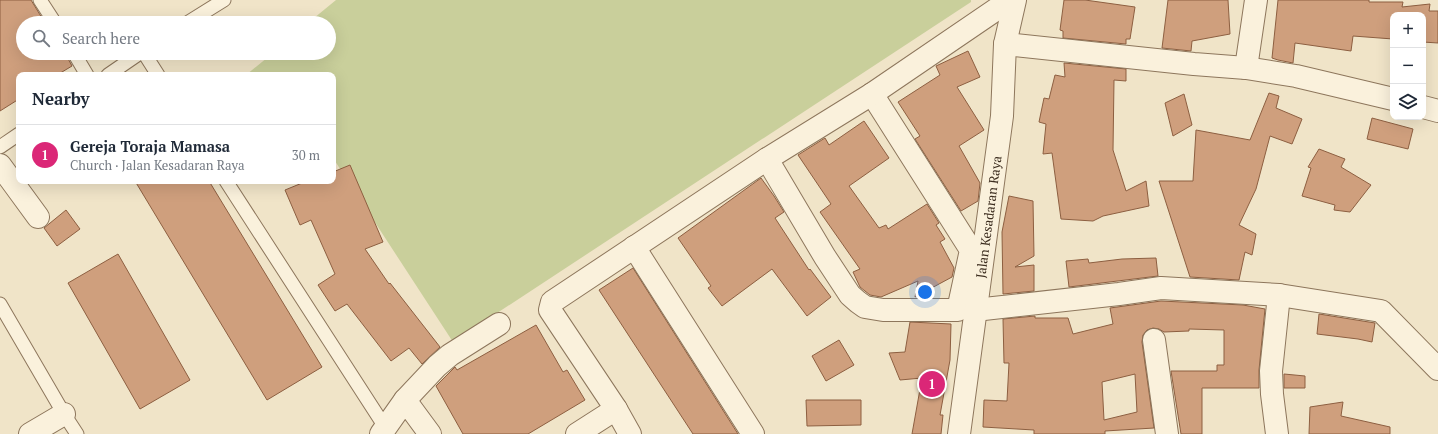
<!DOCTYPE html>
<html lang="en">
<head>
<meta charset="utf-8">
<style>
	body { margin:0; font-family:"PT Serif",serif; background:#f6f6f7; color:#1f2937 }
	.controls { position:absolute; right:12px; top:12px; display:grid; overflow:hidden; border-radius:8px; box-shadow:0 4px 16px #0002 }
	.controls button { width:36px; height:36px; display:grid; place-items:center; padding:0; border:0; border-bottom:1px solid #e0e1e3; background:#fff; color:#1f2937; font:20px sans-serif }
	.you { position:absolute; left:925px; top:292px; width:14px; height:14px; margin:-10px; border:3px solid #fff; border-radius:50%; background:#1a73e8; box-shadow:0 0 0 6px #1a73e833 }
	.badge { display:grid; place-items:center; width:26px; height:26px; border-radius:50%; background:#db2777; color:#fff; font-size:13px; font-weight:700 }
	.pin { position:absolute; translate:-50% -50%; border:2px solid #fff; box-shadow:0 1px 4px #0006 }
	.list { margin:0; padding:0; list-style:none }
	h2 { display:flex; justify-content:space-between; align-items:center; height:52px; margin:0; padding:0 16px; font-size:17px }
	h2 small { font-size:13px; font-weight:400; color:#747a83 }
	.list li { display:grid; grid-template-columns:26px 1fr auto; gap:12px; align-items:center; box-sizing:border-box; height:60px; padding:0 16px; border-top:1px solid #e0e1e3 }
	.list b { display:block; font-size:15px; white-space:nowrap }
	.list p { margin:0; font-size:13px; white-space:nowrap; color:#747a83 }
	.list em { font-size:13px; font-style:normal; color:#747a83 }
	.icon { flex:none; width:22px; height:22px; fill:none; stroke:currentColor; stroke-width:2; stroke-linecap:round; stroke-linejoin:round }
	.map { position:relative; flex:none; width:1438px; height:434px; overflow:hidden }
	.search { position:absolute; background:#fff; box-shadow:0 4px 16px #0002; left:16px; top:16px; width:320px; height:44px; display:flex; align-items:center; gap:10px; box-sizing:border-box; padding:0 14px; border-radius:22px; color:#747a83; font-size:15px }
	.panel { position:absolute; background:#fff; box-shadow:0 4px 16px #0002; left:16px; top:72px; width:320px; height:112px; border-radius:8px }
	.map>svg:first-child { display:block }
	.green { fill:#c9cf9b }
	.building { fill:#cf9f7d; stroke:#8d5f41; fill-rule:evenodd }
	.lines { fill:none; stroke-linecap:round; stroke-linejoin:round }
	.lane-casing { stroke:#8d765c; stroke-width:15 }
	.street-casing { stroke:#8d765c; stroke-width:24 }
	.lane { stroke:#faf1dc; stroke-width:13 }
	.street { stroke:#faf1dc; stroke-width:22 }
	.labels { text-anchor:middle; stroke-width:3.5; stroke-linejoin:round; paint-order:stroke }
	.street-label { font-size:13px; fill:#3d2e20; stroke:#f7eed8 }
</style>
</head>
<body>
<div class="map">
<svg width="1438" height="434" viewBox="0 0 1438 434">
	<rect width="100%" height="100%" fill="#f0e4c8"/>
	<path class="green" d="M 336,0 L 971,0 L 971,2 L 453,342 L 333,158 L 333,75 L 246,75 L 273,53 L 329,53 L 329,23 L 308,23 Z"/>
	<path class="building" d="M 0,0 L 31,0 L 45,23 L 23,23 L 23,53 L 65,53 L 72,66 L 57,75 L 19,75 L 19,99 L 0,111 Z
		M 1064,0 L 1085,0 L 1135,7 L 1130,39 L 1126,39 L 1126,44 L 1063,38 L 1063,31 L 1060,30 Z
		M 1168,0 L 1228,0 L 1230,34 L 1192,41 L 1191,51 L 1162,48 Z
		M 1278,0 L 1369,0 L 1369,2 L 1403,2 L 1402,7 L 1430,4 L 1429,11 L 1438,11 L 1438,43 L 1423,42 L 1423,15 L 1393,15 L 1393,39 L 1353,36 L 1351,51 L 1295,43 L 1293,63 L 1278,60 L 1272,58 Z
		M 968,51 L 980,77 L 957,87 L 984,130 L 959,146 L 980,183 L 978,201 L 961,211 L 915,139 L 920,136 L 898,102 L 940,75 L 936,66 Z
		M 1064,63 L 1126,69 L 1126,81 L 1114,80 L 1113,150 L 1126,191 L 1146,181 L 1149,206 L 1103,216 L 1093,221 L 1061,219 L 1052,153 L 1043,154 L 1046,124 L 1039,122 L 1044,98 L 1049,99 L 1055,75 L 1065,77 Z
		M 1269,93 L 1279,96 L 1276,108 L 1302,119 L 1292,144 L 1270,136 L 1256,189 L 1239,225 L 1256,234 L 1252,255 L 1245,252 L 1239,280 L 1190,277 L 1159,181 L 1193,181 L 1196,130 L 1250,140 Z
		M 1184,94 L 1192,125 L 1173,136 L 1165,103 Z
		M 1372,118 L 1413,129 L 1408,149 L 1367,139 Z
		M 864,121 L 889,158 L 849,186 L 879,228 L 886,225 L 888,229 L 927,204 L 939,223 L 936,225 L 945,239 L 940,242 L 954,268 L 952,277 L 915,297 L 918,281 L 881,297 L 870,295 L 860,287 L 853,272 L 860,269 L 820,212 L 831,204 L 798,155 L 825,138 L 829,145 Z
		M 1319,149 L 1345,159 L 1341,167 L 1371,185 L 1350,212 L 1334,210 L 1335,205 L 1302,196 L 1311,168 L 1308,167 Z
		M 350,165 L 383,242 L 365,249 L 389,284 L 390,283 L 440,347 L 422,364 L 409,348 L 391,361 L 347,304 L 335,311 L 318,285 L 335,274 L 311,220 L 300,225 L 285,190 L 307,181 L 333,181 L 333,172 Z
		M 761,178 L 774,196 L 784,212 L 775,218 L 809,270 L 810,269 L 831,297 L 807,316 L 772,269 L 722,306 L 708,288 L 711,286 L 678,238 Z
		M 135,181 L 209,181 L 322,367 L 267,400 Z
		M 1009,196 L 1033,201 L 1034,256 L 1015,267 L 1034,265 L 1034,291 L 1003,294 L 1002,232 Z
		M 66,210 L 80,229 L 57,246 L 44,228 Z
		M 118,254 L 190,380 L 140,409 L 68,283 Z
		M 1156,258 L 1158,276 L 1069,287 L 1066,261 L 1088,259 L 1089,263 L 1122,259 Z
		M 633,268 L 738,434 L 693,434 L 599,290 Z
		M 1161,301 L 1243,305 L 1265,309 L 1259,370 L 1259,388 L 1202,388 L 1202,434 L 1181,434 L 1171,371 L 1217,371 L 1217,365 L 1224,365 L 1224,330 L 1189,329 L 1189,331 L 1164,332 L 1159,329 L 1153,328 L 1147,330 L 1143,335 L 1142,342 L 1154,428 L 1105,431 L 1105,434 L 1034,434 L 1034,430 L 983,427 L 984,400 L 1007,401 L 1009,363 L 1004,363 L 1003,319 L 1035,316 L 1035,318 L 1068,318 L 1073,334 L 1113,324 L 1110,308 ZM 1135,374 L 1137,412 L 1104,420 L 1102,382 Z
		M 1319,314 L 1375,323 L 1372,342 L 1358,339 L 1317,334 Z
		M 910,322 L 951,324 L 950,360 L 940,415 L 943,415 L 941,434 L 912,434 L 922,378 L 900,380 L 889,353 L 905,352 Z
		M 536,325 L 563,372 L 567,370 L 585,400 L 528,434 L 463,434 L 436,386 L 455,367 L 457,370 Z
		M 839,340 L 854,365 L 826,381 L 812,356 Z
		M 1284,374 L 1305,376 L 1305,388 L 1284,388 Z
		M 806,400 L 861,400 L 861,425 L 807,426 Z
		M 1343,402 L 1341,416 L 1390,427 L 1390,434 L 1309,434 L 1310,407 Z"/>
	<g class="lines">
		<g class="lane-casing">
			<path id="lane" d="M 40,0 L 55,23
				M 187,23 L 224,0
				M 74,53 L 87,75
				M 144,53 L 158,75
				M 108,75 L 140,53
				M 0,147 L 19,134
				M 226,181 L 385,427
				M 0,304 L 64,414 L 77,434"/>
		</g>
		<g class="street-casing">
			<g id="street">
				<path d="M 1005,44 L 1194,64 L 1246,68 L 1296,76 L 1393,99"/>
				<path d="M 1246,68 L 1256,0"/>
				<path d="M 1423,107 L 1438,111"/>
				<path d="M 767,159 L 825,257 L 850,295 L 858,302 L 865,307 L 883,310 L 958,310 L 971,250 L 872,94"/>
				<path d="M 0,165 L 38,217"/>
				<path d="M 634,247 L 753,434"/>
				<path d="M 975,310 L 1119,294 L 1161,288 L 1279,295 L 1381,311 L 1438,369"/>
				<path d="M 1154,340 L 1167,434"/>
				<path d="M 405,400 L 437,366 L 450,355 L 499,324"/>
				<path d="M 616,409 L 630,434"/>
				<path d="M 30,434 L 64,414"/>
				<path d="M 381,434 L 405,400 L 430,434"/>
				<path d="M 577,434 L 616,409 L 550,310 L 552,302 L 767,159 L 872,94 L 1010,0"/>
				<path id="s1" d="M 959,434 L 1002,116 L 1005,44 L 1015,0"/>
				<path d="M 1277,434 L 1272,394 L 1271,371 L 1279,295"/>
			</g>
		</g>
		<use href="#lane" class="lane"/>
		<use href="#street" class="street"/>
	</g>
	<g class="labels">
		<g class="street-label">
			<text dy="5" stroke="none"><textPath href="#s1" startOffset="219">Jalan Kesadaran Raya</textPath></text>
		</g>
	</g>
</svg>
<div class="controls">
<button>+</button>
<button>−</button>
<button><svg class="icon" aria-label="layers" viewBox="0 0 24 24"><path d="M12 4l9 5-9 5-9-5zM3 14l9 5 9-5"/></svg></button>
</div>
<div class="you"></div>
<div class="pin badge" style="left:932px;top:384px">1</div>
<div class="search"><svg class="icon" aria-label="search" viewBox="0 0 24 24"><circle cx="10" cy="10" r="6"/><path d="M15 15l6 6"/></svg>Search here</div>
<section class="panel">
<h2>Nearby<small></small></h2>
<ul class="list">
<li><span class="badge">1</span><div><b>Gereja Toraja Mamasa</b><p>Church · Jalan Kesadaran Raya</p></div><em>30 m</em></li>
</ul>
</section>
</div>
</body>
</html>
